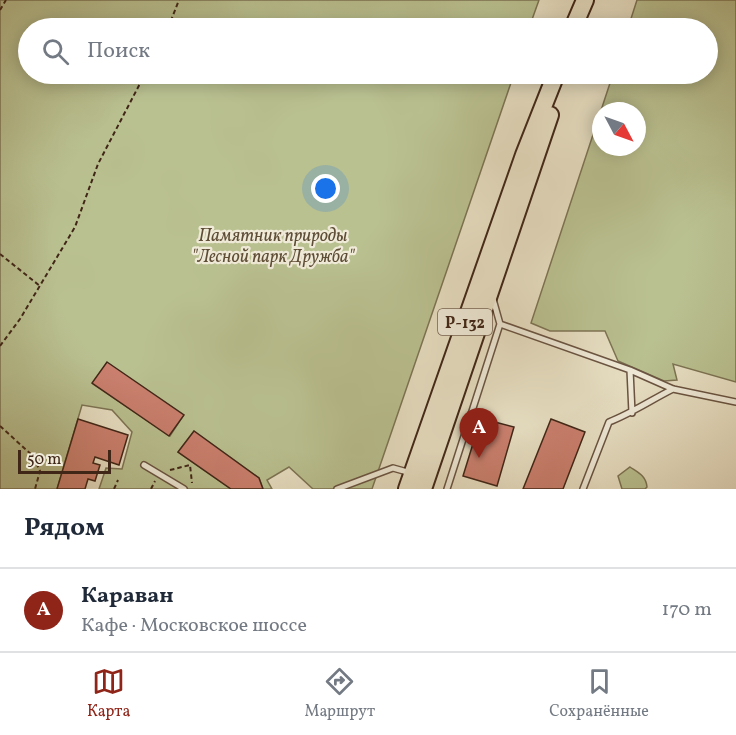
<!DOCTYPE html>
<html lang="ru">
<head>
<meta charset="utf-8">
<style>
	body { margin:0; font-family:Vollkorn,serif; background:#f2f2f3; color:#1f2937 }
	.compass { position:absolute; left:592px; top:102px; width:54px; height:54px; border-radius:50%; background:#fff; box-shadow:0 3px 15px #0003; rotate:131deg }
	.scale { position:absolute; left:18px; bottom:15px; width:93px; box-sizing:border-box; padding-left:6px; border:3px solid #402617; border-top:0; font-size:16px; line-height:21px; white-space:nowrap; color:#402617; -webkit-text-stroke:4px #f0ebd9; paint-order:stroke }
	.you { position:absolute; left:326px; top:189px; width:21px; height:21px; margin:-15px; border:4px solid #fff; border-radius:50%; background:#1a73e8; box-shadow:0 0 0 9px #1a73e833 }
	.badge { display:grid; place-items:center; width:39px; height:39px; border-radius:50%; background:#8f2418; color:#fff; font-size:20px; font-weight:700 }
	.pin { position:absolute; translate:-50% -50px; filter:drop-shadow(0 2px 3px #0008) }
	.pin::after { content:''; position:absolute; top:32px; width:21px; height:18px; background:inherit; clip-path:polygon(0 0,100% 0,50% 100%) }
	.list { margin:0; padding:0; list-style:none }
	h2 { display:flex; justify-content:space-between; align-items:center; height:78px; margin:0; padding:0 24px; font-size:26px }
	h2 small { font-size:20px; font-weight:400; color:#747a83 }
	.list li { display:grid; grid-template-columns:39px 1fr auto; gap:18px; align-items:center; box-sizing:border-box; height:84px; padding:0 24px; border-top:2px solid #e0e1e3 }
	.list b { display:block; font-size:22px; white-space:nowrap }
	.list p { margin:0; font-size:20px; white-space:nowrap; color:#747a83 }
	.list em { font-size:20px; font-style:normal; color:#747a83 }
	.icon { flex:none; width:33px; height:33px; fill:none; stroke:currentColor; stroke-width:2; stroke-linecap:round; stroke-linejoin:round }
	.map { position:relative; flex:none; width:736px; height:489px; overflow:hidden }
	.search { position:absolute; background:#fff; box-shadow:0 3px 15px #0003; left:18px; right:18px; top:18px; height:66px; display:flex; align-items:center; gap:15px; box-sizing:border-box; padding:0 21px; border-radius:33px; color:#747a83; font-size:22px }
	.sheet { height:162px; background:#fff }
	nav { display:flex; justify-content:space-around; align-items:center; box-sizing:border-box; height:84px; border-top:2px solid #e0e1e3; background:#fff; font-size:16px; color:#747a83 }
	nav a { display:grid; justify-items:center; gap:3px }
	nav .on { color:#8f2418 }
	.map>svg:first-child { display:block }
	.green { fill:#bac191; stroke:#7d7454; stroke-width:1.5; fill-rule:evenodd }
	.building { fill:#cb806f; stroke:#402617; stroke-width:1.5 }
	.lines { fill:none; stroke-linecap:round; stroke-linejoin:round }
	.service-casing { stroke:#6a5442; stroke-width:8 }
	.trunk-casing { stroke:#402617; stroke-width:20 }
	.path { stroke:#402617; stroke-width:2; stroke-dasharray:4.5 3; stroke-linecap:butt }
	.service { stroke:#f0ebd9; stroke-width:5 }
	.trunk { stroke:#e8e0c4; stroke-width:16 }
	.labels { text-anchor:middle; stroke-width:4.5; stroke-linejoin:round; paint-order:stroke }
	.shield { fill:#f0ebd9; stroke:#756151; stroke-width:1.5 }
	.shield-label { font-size:16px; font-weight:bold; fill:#402617 }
	.park-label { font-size:18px; font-style:italic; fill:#5e4d36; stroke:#f0ebd9 }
</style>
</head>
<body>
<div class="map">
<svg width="736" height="489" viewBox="0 0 736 489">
	<rect width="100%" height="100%" fill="#e8e0c4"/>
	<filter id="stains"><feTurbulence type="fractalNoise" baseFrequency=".00333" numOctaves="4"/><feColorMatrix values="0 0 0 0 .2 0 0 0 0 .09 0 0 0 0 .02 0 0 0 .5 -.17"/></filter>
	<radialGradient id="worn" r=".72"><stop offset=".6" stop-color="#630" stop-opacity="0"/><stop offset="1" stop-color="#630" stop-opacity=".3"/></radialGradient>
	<path class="green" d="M 0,0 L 539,0 L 529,28 L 28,28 L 28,74 L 514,74 L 372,489 L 313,489 L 289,467 L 267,480 L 272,489 L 263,489 L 259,478 L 194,431 L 178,452 L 231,489 L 99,489 L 106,468 L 122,469 L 132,432 L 112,410 L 82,405 L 57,489 L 0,489 ZM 107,363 L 183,416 L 170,436 L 93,384 Z
		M 637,0 L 736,0 L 736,382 L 673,364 L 677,380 L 664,381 L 618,361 L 605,331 L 550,331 L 531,323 L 613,74 L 708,74 L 708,28 L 628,28 ZM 601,111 L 637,111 L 637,147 L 601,147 Z
		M 630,467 C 639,473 646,476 647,487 L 645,489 L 622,489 L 618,476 Z"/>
	<path class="building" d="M 107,362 L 184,415 L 169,436 L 92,383 Z
		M 78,419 L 128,435 L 119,465 L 95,457 L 93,463 L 100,465 L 95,481 L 88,479 L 85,489 L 57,489 Z
		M 551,419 L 585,432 L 563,489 L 523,489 Z
		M 491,421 L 514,427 L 497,486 L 463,476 L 476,434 L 486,437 Z
		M 194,431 L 259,478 L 263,489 L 231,489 L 178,452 Z"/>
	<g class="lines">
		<g class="service-casing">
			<path id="service" d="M 493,299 L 500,324 L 630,370 L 673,389 L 736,402
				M 630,370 L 632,413
				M 144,465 L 184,489
				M 337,489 L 393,468 L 411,473
				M 447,489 L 500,324
				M 583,489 L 609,422 C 632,413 651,400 673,389"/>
		</g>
		<g class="trunk-casing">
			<path id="trunk" d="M 573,28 L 585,0
				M 407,489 L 524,155 L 556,74
				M 423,489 L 550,115"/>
		</g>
		<path class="path" d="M 0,10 L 6,0
			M 168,28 L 179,0
			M 0,254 L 40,286
			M 0,346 L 20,319 L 75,227 L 98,164 L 145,74
			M 0,426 L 33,456 L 40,471 L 35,489
			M 170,470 L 190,465 L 192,483
			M 114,489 L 118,480
			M 151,489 L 155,481"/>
		<use href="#service" class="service"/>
		<use href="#trunk" class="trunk"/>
	</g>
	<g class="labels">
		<rect class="shield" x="438" y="309" width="54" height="26" rx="4.5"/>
		<g class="shield-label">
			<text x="465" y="328">Р-132</text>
		</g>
		<g class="park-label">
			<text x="273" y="241">Памятник природы<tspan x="273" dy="21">"Лесной парк Дружба"</tspan></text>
		</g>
	</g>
	<rect width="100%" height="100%" filter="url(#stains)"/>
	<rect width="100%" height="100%" fill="url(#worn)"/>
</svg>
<svg class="compass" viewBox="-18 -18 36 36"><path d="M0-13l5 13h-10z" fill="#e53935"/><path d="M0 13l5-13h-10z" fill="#747a83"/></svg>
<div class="scale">50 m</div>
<div class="you"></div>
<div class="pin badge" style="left:479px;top:458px">A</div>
<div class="search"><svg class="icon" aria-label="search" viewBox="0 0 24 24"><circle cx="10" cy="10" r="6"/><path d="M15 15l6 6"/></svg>Поиск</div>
</div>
<section class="sheet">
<h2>Рядом<small></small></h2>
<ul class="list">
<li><span class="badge">A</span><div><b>Караван</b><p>Кафе · Московское шоссе</p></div><em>170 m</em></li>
</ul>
</section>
<nav>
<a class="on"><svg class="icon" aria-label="map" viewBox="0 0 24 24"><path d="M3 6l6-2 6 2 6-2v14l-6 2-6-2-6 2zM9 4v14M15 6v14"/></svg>Карта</a>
<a><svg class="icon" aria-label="directions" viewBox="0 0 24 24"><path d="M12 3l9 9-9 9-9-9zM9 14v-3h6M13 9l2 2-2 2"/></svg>Маршрут</a>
<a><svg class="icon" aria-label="saved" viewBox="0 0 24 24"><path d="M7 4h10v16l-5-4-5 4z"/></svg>Сохранённые</a>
</nav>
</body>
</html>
